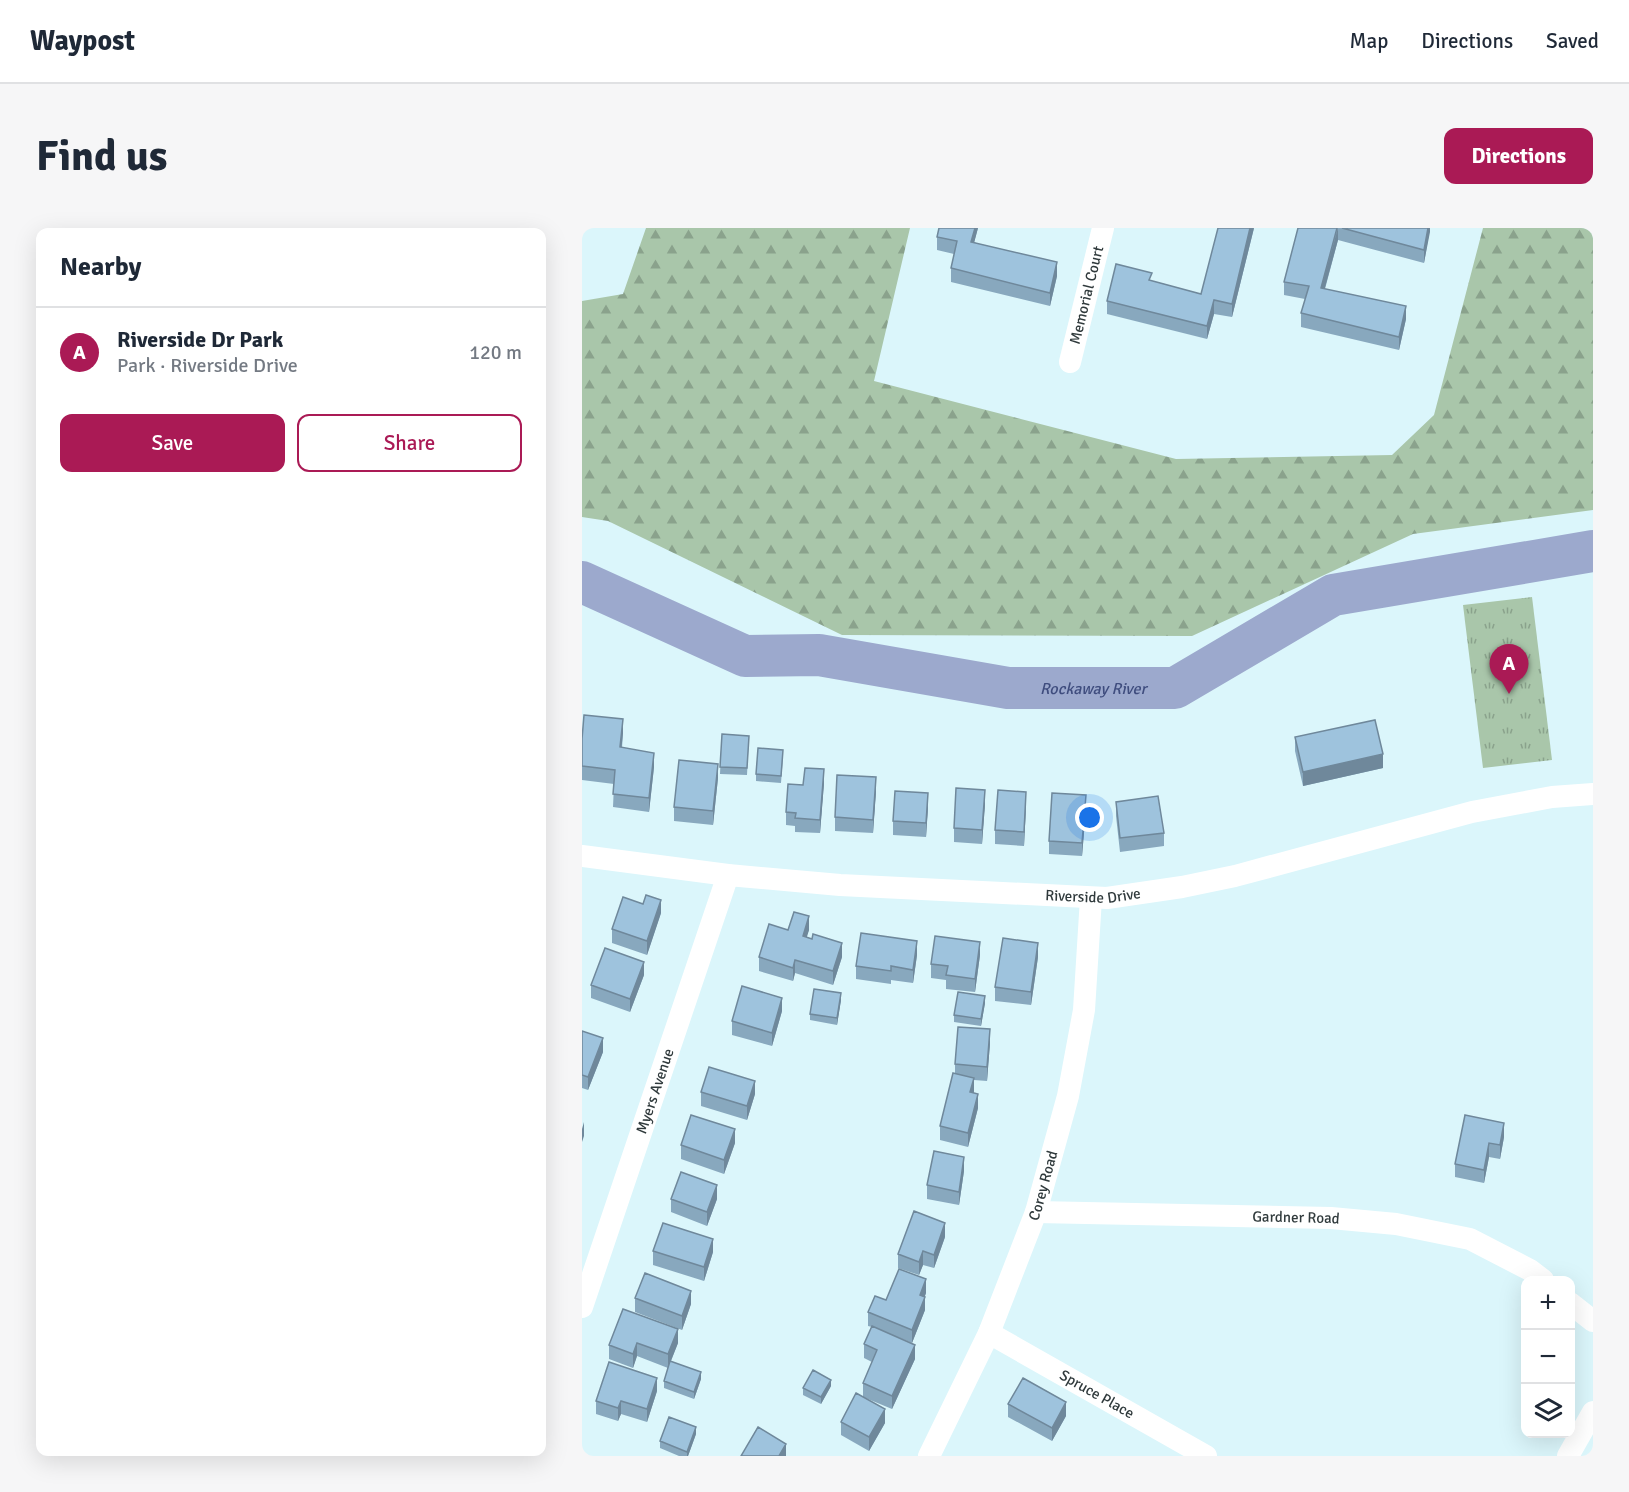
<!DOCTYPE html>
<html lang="en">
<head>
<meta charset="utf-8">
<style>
	body { margin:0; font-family:Signika,sans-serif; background:#f6f6f7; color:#1f2937 }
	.controls { position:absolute; right:18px; bottom:18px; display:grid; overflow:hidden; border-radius:12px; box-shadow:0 6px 24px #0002 }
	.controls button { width:54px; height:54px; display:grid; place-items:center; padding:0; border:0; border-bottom:2px solid #e0e1e3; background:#fff; color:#1f2937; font:30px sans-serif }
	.you { position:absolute; left:508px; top:590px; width:21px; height:21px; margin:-15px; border:4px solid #fff; border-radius:50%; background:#1a73e8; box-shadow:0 0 0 9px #1a73e833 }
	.badge { display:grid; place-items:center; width:39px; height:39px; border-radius:50%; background:#aa1a55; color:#fff; font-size:20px; font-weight:700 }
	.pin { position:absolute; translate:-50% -50px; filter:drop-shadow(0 2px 3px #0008) }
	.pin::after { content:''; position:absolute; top:32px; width:21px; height:18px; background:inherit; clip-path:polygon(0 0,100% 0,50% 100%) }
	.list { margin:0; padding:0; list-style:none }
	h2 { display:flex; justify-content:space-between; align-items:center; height:78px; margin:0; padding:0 24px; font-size:26px }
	h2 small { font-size:20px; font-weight:400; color:#747a83 }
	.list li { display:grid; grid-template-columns:39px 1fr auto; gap:18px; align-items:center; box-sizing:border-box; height:90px; padding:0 24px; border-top:2px solid #e0e1e3 }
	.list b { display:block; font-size:22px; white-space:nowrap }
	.list p { margin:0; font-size:20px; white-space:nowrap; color:#747a83 }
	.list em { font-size:20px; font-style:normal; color:#747a83 }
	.actions { display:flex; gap:12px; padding:18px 24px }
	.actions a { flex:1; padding:14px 0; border:2px solid #aa1a55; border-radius:12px; text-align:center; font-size:21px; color:#aa1a55 }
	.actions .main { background:#aa1a55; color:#fff }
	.icon { flex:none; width:33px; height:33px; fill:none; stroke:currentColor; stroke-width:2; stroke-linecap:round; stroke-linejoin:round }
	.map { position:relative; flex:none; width:1011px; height:1228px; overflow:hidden; border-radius:12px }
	header { display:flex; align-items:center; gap:36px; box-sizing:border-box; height:84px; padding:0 30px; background:#fff; border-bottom:2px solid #e0e1e3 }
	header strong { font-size:28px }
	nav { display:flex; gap:33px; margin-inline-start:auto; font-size:21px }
	.intro { display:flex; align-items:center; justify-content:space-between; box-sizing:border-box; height:144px; padding:0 36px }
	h1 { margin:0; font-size:42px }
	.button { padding:15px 27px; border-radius:12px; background:#aa1a55; color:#fff; font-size:21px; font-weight:700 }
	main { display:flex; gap:36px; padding:0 36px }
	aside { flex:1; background:#fff; border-radius:12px; box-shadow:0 6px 24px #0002 }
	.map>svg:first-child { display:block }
	.grass { fill:url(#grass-tufts) }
	.forest { fill:url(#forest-firs) }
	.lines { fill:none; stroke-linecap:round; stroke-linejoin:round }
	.river { stroke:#9ca9cd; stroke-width:42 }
	.minor { stroke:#fff; stroke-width:22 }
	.wall { fill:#88a8be }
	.shaded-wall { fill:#6f889b }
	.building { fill:#9ec3dd; stroke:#6f889b; stroke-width:1.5 }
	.labels { text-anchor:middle; stroke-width:6; stroke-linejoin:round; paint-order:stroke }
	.street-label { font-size:15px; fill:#303a3c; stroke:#dbf6fb }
	.water-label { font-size:16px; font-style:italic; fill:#3f4d7e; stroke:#dbf6fb }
</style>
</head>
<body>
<header>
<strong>Waypost</strong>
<nav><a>Map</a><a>Directions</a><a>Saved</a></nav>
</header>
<div class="intro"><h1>Find us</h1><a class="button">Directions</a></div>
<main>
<aside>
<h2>Nearby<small></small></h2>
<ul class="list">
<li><span class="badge">A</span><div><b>Riverside Dr Park</b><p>Park · Riverside Drive</p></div><em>120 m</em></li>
</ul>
<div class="actions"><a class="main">Save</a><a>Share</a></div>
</aside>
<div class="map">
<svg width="1011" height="1228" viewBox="0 0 1011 1228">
	<defs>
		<pattern id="grass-tufts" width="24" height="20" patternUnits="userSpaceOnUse" patternTransform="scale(1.5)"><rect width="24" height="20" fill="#a9c6aa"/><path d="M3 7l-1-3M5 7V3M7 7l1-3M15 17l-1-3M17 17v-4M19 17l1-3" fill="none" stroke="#8aa28c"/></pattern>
		<pattern id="forest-firs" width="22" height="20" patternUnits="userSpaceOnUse" patternTransform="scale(1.5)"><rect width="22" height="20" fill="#a9c6aa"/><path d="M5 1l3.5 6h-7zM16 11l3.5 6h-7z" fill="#8aa28c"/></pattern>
	</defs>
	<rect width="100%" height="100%" fill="#dbf6fb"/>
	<path class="grass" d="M 950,369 L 970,532 L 901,540 L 881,377 Z"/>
	<path class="forest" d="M 64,0 L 328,0 L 292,153 L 594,231 L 810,227 L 852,187 L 901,0 L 1011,0 L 1011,282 L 831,306 L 610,408 L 260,407 L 26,293 L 0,289 L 0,73 L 41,66 Z"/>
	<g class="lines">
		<path class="river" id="s1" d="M 0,354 L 163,428 L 237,427 L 426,460 L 593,460 L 751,367 L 1011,323"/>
		<g class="minor">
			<path id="s2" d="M 488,134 L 521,0"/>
			<path id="s3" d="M 0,628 L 146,647 L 258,657 L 525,670 L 600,659 L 653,648 L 890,584 L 970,569 L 1011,566"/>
			<path id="s4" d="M 454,984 L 749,990 L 814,996 L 888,1011 L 948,1042 L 961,1052"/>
			<path d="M 988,1075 L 1011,1093"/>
			<path id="s5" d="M 0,1079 L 146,647"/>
			<path id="s6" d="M 407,1105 L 624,1228"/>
			<path id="s7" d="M 347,1228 L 407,1105 L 454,984 L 486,868 L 502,782 L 509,670"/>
			<path d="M 986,1228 L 1011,1184"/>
		</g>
	</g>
	<path class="wall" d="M 396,0 L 392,14 L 475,48 L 468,78 L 369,54 L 369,40 L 372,26 L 355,22 L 355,9 Z
		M 672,0 L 650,89 L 632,86 L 625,111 L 525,86 L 525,73 L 570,53 L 619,66 Z
		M 716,0 L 848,0 L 842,35 L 756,12 L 743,61 L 824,91 L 817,122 L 719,99 L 719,85 L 723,71 L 702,67 L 702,54 Z
		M 41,505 L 40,520 L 72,539 L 67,584 L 31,579 L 32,556 L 0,552 L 0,511 Z
		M 140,506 L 167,508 L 165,547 L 138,546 Z
		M 713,509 L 801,540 L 721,558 L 713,523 Z
		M 201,529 L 199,555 L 174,553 L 174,546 Z
		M 136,550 L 131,597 L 92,593 L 92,579 Z
		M 242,555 L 238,605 L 213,604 L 213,598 L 204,597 L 204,584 L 221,557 Z
		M 294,563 L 291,605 L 253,603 L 253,589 Z
		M 534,574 L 582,605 L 582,618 L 538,624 L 534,588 Z
		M 403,576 L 400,616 L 372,614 L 372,600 Z
		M 444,577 L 442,618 L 413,616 L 413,602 Z
		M 346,579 L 344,609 L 311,607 L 311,593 Z
		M 504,581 L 500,628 L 467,626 L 467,613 Z
		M 79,685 L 65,727 L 30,715 L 30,701 Z
		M 206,702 L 227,702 L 224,709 L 260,729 L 251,757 L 213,745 L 211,753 L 177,743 L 177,729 Z
		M 335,727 L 331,755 L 309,752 L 309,756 L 274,751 L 274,738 Z
		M 398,727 L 393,764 L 364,761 L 364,752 L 349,750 L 349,736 Z
		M 456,729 L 449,777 L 413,773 L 413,759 Z
		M 62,747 L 48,784 L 9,770 L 9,757 Z
		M 259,772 L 255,797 L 228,792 L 228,786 Z
		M 403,775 L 399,798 L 372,794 L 372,787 Z
		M 200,783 L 190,818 L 150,807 L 150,793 Z
		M 0,803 L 21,824 L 6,862 L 0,860 Z
		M 408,815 L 405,853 L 392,852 L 392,865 L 396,880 L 386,919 L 358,912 L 358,898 L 373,845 L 373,836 Z
		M 119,864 L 173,866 L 165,892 L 119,878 Z
		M 883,887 L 922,909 L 918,931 L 907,929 L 902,955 L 873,949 L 873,936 Z
		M 153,915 L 142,946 L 99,931 L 99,917 Z
		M 382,943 L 377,977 L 345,971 L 345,957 Z
		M 89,971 L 135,971 L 125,998 L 89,984 Z
		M 363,1009 L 352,1040 L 341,1037 L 337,1047 L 316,1040 L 316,1026 Z
		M 71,1023 L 131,1024 L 122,1053 L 71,1037 Z
		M 344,1065 L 343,1068 L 343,1082 L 330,1115 L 313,1108 L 333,1131 L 310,1181 L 281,1169 L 281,1155 L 290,1134 L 282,1130 L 282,1116 L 290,1099 L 286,1098 L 286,1084 L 304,1072 Z
		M 53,1070 L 109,1076 L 100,1102 L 53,1084 Z
		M 41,1081 L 96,1115 L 89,1133 L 119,1151 L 112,1171 L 82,1160 L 82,1153 L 86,1140 L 55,1128 L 51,1140 L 27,1131 L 27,1117 Z
		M 249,1158 L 239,1176 L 221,1167 L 221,1160 Z
		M 75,1163 L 65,1194 L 39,1186 L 36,1193 L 14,1186 L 14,1173 Z
		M 426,1176 L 484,1188 L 470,1213 L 426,1189 Z
		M 259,1194 L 303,1195 L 287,1223 L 259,1207 Z
		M 114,1206 L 106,1228 L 97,1228 L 78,1220 L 78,1213 Z"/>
	<path class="shaded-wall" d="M 393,0 L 396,0 L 389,27 L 389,14 Z
		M 668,0 L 672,0 L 650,89 L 650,76 Z
		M 756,0 L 756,12 L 739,74 L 739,60 Z
		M 846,0 L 848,0 L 848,4 L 842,35 L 842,22 Z
		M 475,34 L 475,48 L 468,78 L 468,65 Z
		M 632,72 L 632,86 L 625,111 L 625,98 Z
		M 824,78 L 824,91 L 817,122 L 817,109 Z
		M 41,491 L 41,505 L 38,533 L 38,519 Z
		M 72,525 L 72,539 L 67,584 L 67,570 Z
		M 801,526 L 801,540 L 721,558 L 721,544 Z
		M 136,536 L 136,550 L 131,597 L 131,583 Z
		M 242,541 L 242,555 L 238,605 L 238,592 Z
		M 294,549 L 294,563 L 291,605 L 291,592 Z
		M 403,562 L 403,576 L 400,616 L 400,602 Z
		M 444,564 L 444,577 L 442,618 L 442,604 Z
		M 346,565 L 346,579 L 344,609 L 344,595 Z
		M 504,567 L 504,581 L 500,628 L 500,615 Z
		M 79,672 L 79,685 L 65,727 L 65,713 Z
		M 227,688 L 227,702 L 221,722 L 221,708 Z
		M 335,713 L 335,727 L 331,755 L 331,742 Z
		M 398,714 L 398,727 L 393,764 L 393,751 Z
		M 260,715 L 260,729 L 251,757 L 251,743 Z
		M 456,715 L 456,729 L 449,777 L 449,764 Z
		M 213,732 L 213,745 L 211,753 L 211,740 Z
		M 62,734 L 62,747 L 48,784 L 48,771 Z
		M 259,765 L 259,772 L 255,797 L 255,790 Z
		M 403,768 L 403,775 L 399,798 L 399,791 Z
		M 200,770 L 200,783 L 190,818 L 190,805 Z
		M 408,801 L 408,815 L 405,853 L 405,839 Z
		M 21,810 L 21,824 L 6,862 L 6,849 Z
		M 392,850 L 392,863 L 388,878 L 388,864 Z
		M 173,853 L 173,866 L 165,892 L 165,878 Z
		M 396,866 L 396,880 L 386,919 L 386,905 Z
		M 2,894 L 2,908 L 0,914 L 0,901 Z
		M 922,895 L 922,909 L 918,931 L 918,917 Z
		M 153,901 L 153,915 L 142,946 L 142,932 Z
		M 907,915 L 907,929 L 902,955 L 902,942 Z
		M 382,929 L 382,943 L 377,977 L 377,964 Z
		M 135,957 L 135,971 L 125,998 L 125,984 Z
		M 363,995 L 363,1009 L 352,1040 L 352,1027 Z
		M 131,1011 L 131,1024 L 122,1053 L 122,1039 Z
		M 341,1023 L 341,1037 L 337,1047 L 337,1034 Z
		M 344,1051 L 344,1065 L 338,1080 L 338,1067 Z
		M 109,1063 L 109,1076 L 100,1102 L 100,1088 Z
		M 343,1069 L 343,1082 L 330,1115 L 330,1102 Z
		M 96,1101 L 96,1115 L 86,1140 L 86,1126 Z
		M 55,1115 L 55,1128 L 51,1140 L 51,1126 Z
		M 333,1117 L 333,1131 L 310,1181 L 310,1168 Z
		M 119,1144 L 119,1151 L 112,1171 L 112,1164 Z
		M 75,1150 L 75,1163 L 65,1194 L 65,1181 Z
		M 249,1152 L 249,1158 L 239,1176 L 239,1169 Z
		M 39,1173 L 39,1186 L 36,1193 L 36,1180 Z
		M 484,1174 L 484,1188 L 470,1213 L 470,1200 Z
		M 303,1181 L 303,1195 L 287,1223 L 287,1209 Z
		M 114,1199 L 114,1206 L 106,1228 L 105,1228 L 105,1224 Z
		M 204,1216 L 204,1228 L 197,1228 Z"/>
	<path class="building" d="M 357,0 L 393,0 L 389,14 L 475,34 L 468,65 L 369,40 L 375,13 L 355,9 Z
		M 636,0 L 668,0 L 650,76 L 632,72 L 625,98 L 525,73 L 534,36 L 570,45 L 567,52 L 619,66 Z
		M 716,0 L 755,0 L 739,60 L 824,78 L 817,109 L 719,85 L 727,58 L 702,54 Z
		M 760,0 L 846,0 L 842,22 Z
		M 2,487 L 41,491 L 38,519 L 72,525 L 67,570 L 31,566 L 33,542 L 0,538 L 0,511 Z
		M 793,492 L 801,526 L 721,544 L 713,509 Z
		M 140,506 L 167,508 L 165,540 L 138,539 Z
		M 176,520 L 201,522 L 199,548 L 174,546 Z
		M 97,532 L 136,536 L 131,583 L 92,579 Z
		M 223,540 L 242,541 L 238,592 L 213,590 L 214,585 L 204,584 L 206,556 L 221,557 Z
		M 255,547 L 294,549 L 291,592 L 253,589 Z
		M 374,560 L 403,562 L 400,602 L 372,600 Z
		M 416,562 L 444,564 L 442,604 L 413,602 Z
		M 313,563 L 346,565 L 344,595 L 311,593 Z
		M 470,565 L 504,567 L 500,615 L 467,613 Z
		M 576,568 L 582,605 L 538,610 L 534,574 Z
		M 64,667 L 79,672 L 65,713 L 30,701 L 41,669 L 61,676 Z
		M 212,684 L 227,688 L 221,708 L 230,711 L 231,706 L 260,715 L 251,743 L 213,732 L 211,740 L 177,729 L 187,696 L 206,702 Z
		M 279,705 L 335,713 L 331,742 L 309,738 L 309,743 L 274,738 Z
		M 353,708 L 398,714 L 393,751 L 364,747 L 366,738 L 349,736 Z
		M 421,710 L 456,715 L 449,764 L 413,759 Z
		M 23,720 L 62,734 L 48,771 L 9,757 Z
		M 160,758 L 200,770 L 190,805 L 150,793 Z
		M 232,761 L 259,765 L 255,790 L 228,786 Z
		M 376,764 L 403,768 L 399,791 L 372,787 Z
		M 376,799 L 408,801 L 405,839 L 373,836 Z
		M 0,803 L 21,810 L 6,849 L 0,847 Z
		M 127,839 L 173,853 L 165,878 L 119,864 Z
		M 371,845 L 392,850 L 388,864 L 396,866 L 386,905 L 358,898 Z
		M 109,887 L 153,901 L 142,932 L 99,917 Z
		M 883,887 L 922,895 L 918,917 L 907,915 L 902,942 L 873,936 Z
		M 352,923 L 382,929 L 377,964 L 345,957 Z
		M 99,944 L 135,957 L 125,984 L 89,971 Z
		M 332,983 L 363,995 L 352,1027 L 341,1023 L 337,1034 L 316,1026 Z
		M 81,995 L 131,1011 L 122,1039 L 71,1023 Z
		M 317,1041 L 344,1051 L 338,1067 L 343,1069 L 330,1102 L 286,1084 L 293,1068 L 304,1072 Z
		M 63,1045 L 109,1063 L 100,1088 L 53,1070 Z
		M 41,1081 L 96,1101 L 86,1126 L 55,1115 L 51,1126 L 27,1117 Z
		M 290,1098 L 333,1117 L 310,1168 L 281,1155 L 295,1122 L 282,1116 Z
		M 88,1133 L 119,1144 L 112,1164 L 82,1153 Z
		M 27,1134 L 75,1150 L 65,1181 L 39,1173 L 36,1180 L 14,1173 Z
		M 231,1142 L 249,1152 L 239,1169 L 221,1160 Z
		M 441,1150 L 484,1174 L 470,1200 L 426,1176 Z
		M 274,1165 L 303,1181 L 287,1209 L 259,1194 Z
		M 87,1189 L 114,1199 L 105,1224 L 78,1213 Z
		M 176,1199 L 204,1216 L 197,1228 L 159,1228 Z"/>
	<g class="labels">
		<g class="street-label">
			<text dy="5" stroke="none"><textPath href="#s2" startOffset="69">Memorial Court</textPath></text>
			<text dy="5" stroke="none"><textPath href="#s3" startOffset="513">Riverside Drive</textPath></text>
			<text dy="5" stroke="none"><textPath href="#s5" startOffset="228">Myers Avenue</textPath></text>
			<text dy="5" stroke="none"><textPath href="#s7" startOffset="294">Corey Road</textPath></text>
			<text dy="5" stroke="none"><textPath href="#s4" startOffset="260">Gardner Road</textPath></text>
			<text dy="5" stroke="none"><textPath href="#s6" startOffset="124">Spruce Place</textPath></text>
		</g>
		<g class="water-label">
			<text dy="6" stroke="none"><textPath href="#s1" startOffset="530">Rockaway River</textPath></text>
		</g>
	</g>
</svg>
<div class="controls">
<button>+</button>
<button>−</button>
<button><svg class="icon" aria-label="layers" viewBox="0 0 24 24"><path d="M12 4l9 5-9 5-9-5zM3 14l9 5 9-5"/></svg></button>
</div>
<div class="you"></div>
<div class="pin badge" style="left:927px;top:466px">A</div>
</div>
</main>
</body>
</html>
